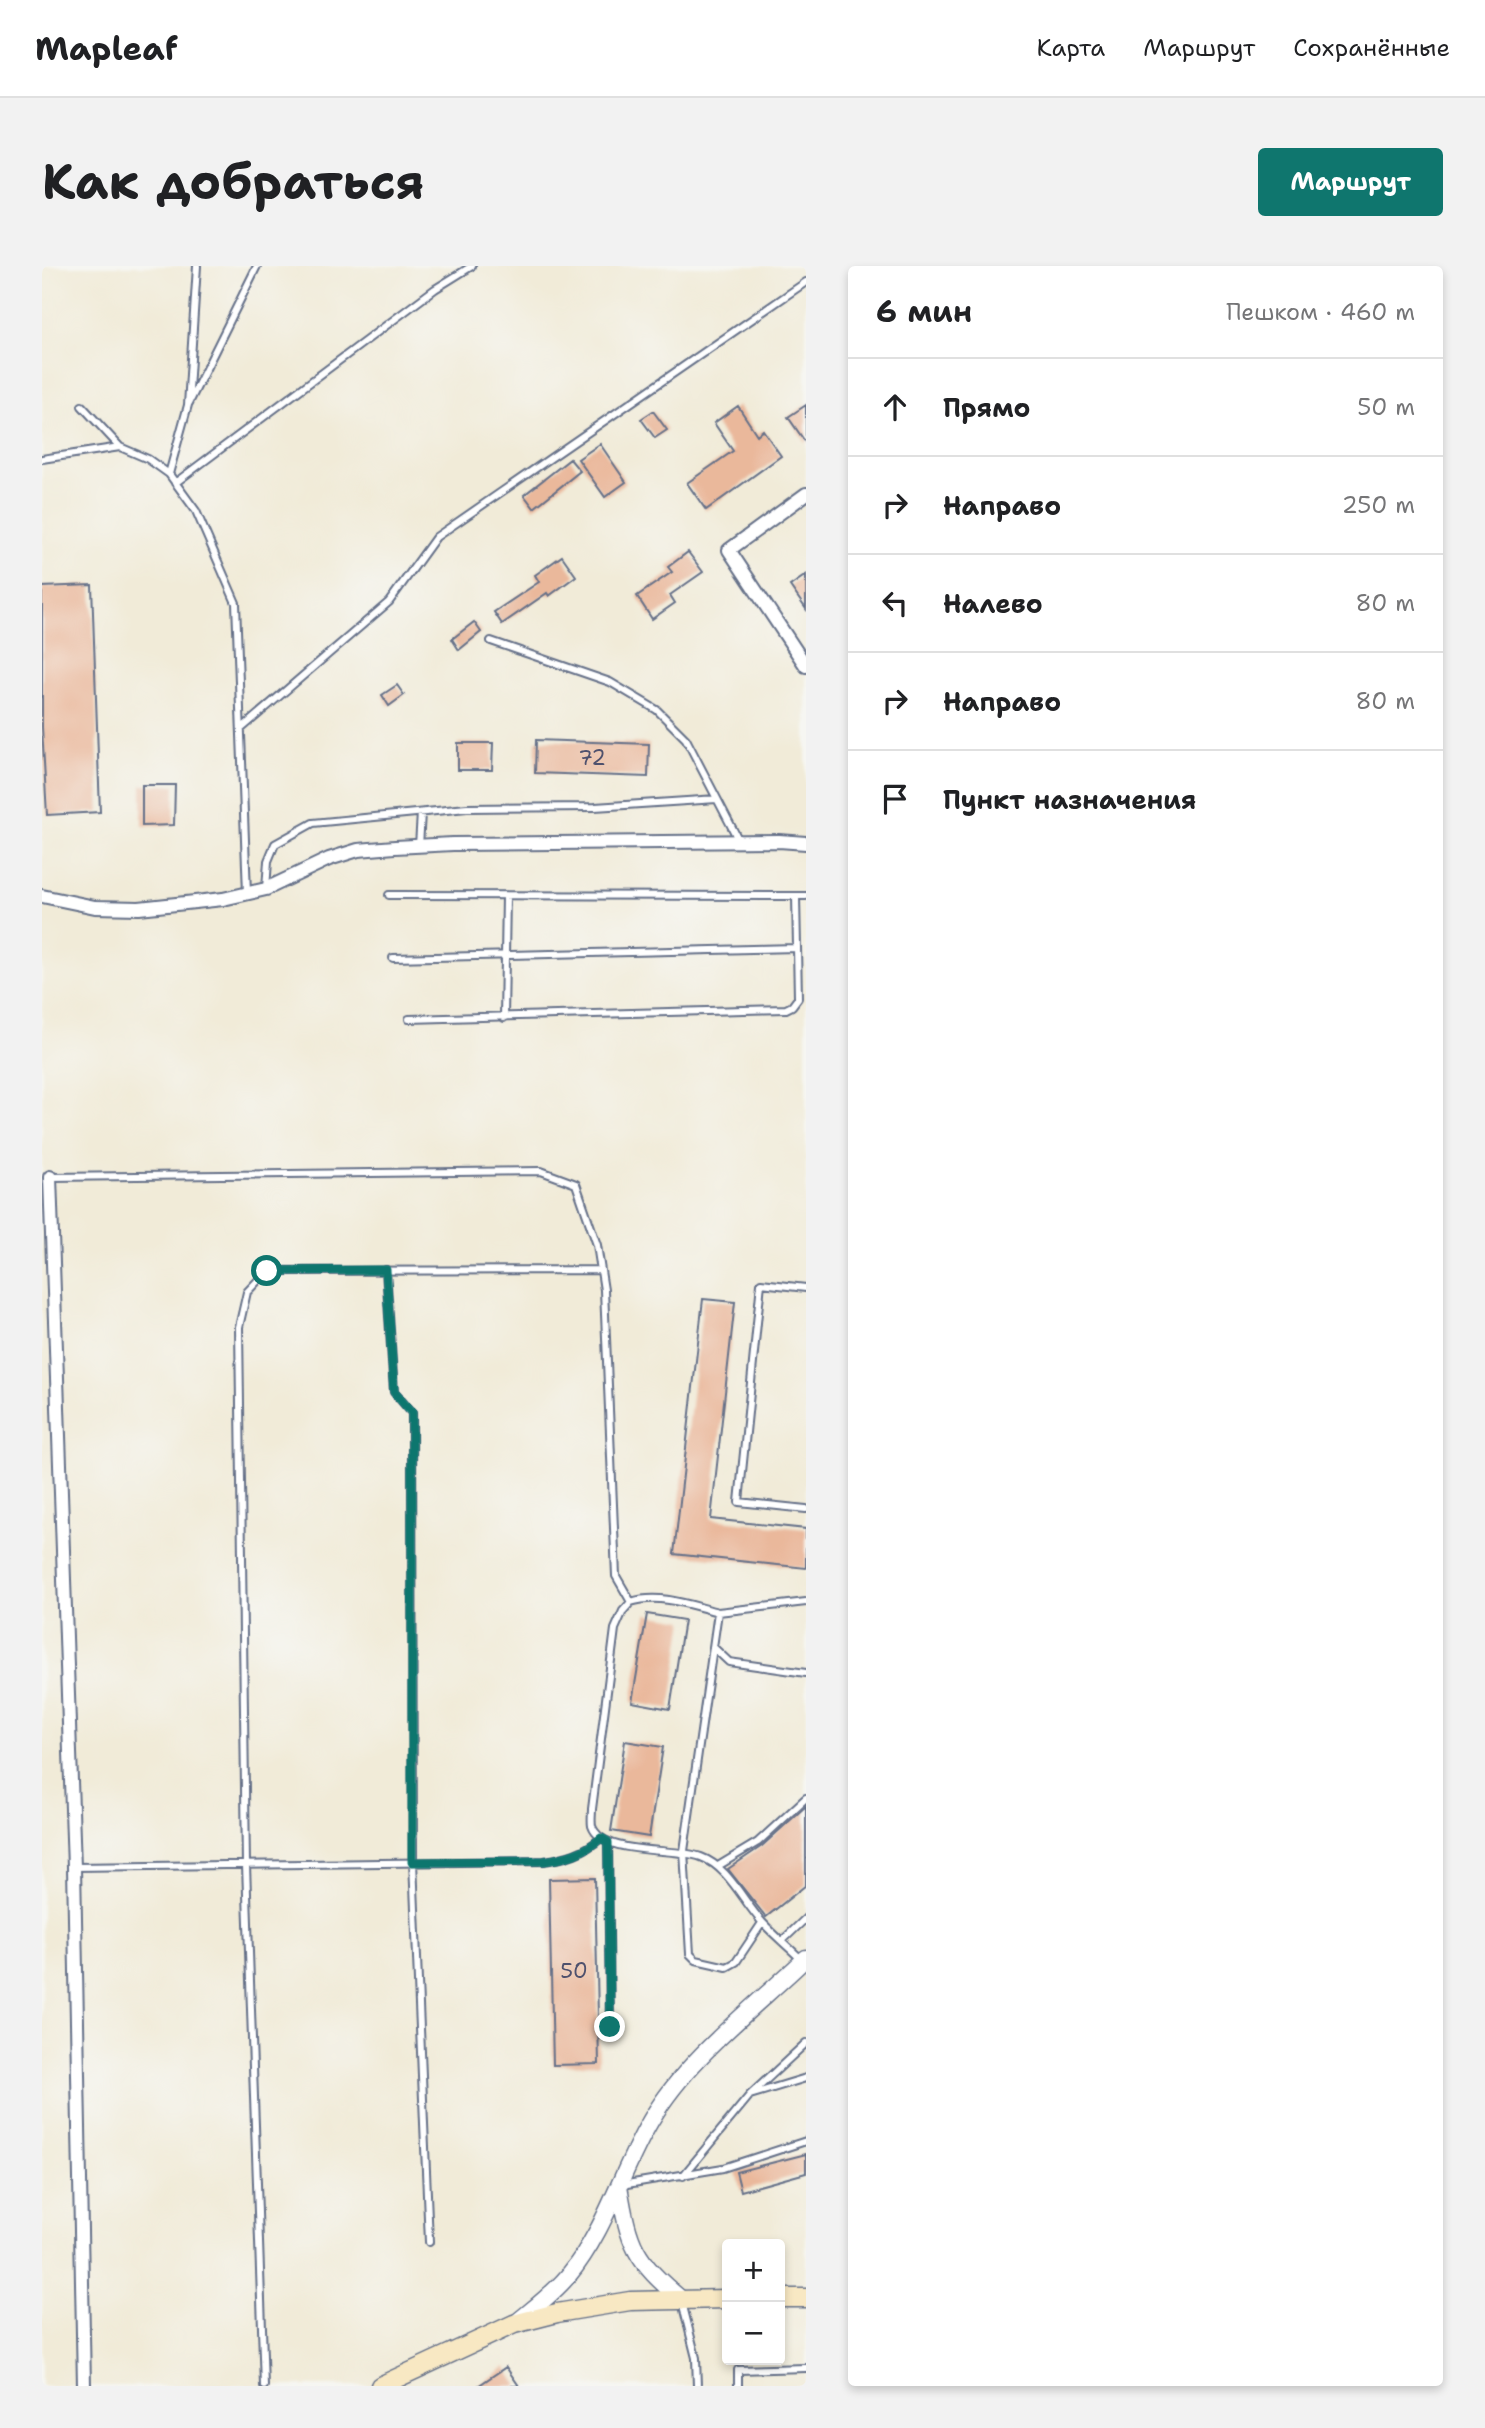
<!DOCTYPE html>
<html lang="ru">
<head>
<meta charset="utf-8">
<style>
	body { margin:0; font-family:"Shantell Sans",sans-serif; background:#f2f2f2; color:#202124 }
	.controls { position:absolute; right:21px; bottom:21px; display:grid; overflow:hidden; border-radius:7px; box-shadow:0 4px 10px #0003 }
	.controls button { width:63px; height:63px; display:grid; place-items:center; padding:0; border:0; border-bottom:2px solid #e0e0e0; background:#fff; color:#202124; font:35px sans-serif }
	.stop { position:absolute; width:21px; height:21px; margin:-16px; border:5px solid #0f766e; border-radius:50%; background:#fff }
	.stop.end { background:#0f766e; border-color:#fff; box-shadow:0 2px 7px #0008 }
	.list { margin:0; padding:0; list-style:none }
	h2 { display:flex; justify-content:space-between; align-items:center; height:91px; margin:0; padding:0 28px; font-size:30px }
	h2 small { font-size:23px; font-weight:400; color:#757577 }
	.list li { display:grid; grid-template-columns:46px 1fr auto; gap:21px; align-items:center; box-sizing:border-box; height:98px; padding:0 28px; border-top:2px solid #e0e0e0 }
	.list b { display:block; font-size:26px; white-space:nowrap }
	.list em { font-size:23px; font-style:normal; color:#757577 }
	.icon { flex:none; width:38px; height:38px; fill:none; stroke:currentColor; stroke-width:2; stroke-linecap:round; stroke-linejoin:round }
	.map { position:relative; flex:none; width:764px; height:2120px; overflow:hidden; border-radius:7px }
	header { display:flex; align-items:center; gap:42px; box-sizing:border-box; height:98px; padding:0 35px; background:#fff; border-bottom:2px solid #e0e0e0 }
	header strong { font-size:33px }
	nav { display:flex; gap:38px; margin-inline-start:auto; font-size:24px }
	.intro { display:flex; align-items:center; justify-content:space-between; box-sizing:border-box; height:168px; padding:0 42px }
	h1 { margin:0; font-size:49px }
	.button { padding:18px 32px; border-radius:7px; background:#0f766e; color:#fff; font-size:24px; font-weight:700 }
	main { display:flex; gap:42px; padding:0 42px }
	aside { flex:1; background:#fff; border-radius:7px; box-shadow:0 4px 10px #0003 }
	.map>svg:first-child { display:block }
	.building { fill:#eab89b }
	.lines { fill:none; stroke-linecap:round; stroke-linejoin:round }
	.service-casing { stroke:#667189; stroke-width:10 }
	.minor-casing { stroke:#667189; stroke-width:16 }
	.tertiary-casing { stroke:#667189; stroke-width:19 }
	.secondary-casing { stroke:#667189; stroke-width:21 }
	.service { stroke:#fff; stroke-width:6 }
	.minor { stroke:#fff; stroke-width:12 }
	.tertiary { stroke:#fff; stroke-width:16 }
	.secondary { stroke:#f8e8c3; stroke-width:18 }
	.route { stroke:#0f766e; stroke-width:9 }
	.labels { text-anchor:middle; stroke-width:6; stroke-linejoin:round; paint-order:stroke }
	.number-label { font-size:21px; fill:#4f516d }
</style>
</head>
<body>
<header>
<strong>Mapleaf</strong>
<nav><a>Карта</a><a>Маршрут</a><a>Сохранённые</a></nav>
</header>
<div class="intro"><h1>Как добраться</h1><a class="button">Маршрут</a></div>
<main>
<div class="map">
<svg width="764" height="2120" viewBox="0 0 764 2120">
	<rect width="100%" height="100%" fill="#f6f6f2"/>
	<filter id="ink" filterUnits="userSpaceOnUse"><feTurbulence type="fractalNoise" baseFrequency=".0143" numOctaves="2"/><feDisplacementMap in="SourceGraphic" scale="14" xChannelSelector="R" yChannelSelector="G"/><feConvolveMatrix kernelMatrix="1 2 1 2 8 2 1 2 1" color-interpolation-filters="sRGB"/></filter>
	<filter id="wash" filterUnits="userSpaceOnUse"><feTurbulence type="fractalNoise" baseFrequency=".00686" numOctaves="4" result="noise"/><feDisplacementMap in="SourceGraphic" scale="28" xChannelSelector="R" yChannelSelector="G"/><feGaussianBlur stdDeviation="1.57" result="paint"/><feColorMatrix in="noise" values="0 0 0 0 0 0 0 0 0 0 0 0 0 0 0 0 0 1.4 0 .05"/><feComposite in="paint" operator="in"/></filter>
	<g filter="url(#wash)">
		<rect width="100%" height="100%" fill="#f1ebd8"/>
		<g id="blocks">
			<path class="building" d="M 764,139 L 764,177 L 746,151 Z
				M 696,140 L 715,169 L 721,164 L 739,190 L 664,244 L 645,217 L 691,185 L 672,157 Z
				M 611,145 L 625,164 L 613,172 L 599,153 Z
				M 558,178 L 584,216 L 563,231 L 536,193 Z
				M 528,193 L 538,205 L 492,242 L 482,229 Z
				M 646,286 L 661,306 L 628,329 L 633,337 L 610,353 L 595,330 L 630,306 L 626,301 Z
				M 520,290 L 534,310 L 507,330 L 505,327 L 460,358 L 452,346 L 497,316 L 493,309 Z
				M 764,309 L 764,343 L 748,320 Z
				M 50,319 L 58,546 L 5,549 L 0,461 L 0,321 Z
				M 432,356 L 439,366 L 417,384 L 410,373 Z
				M 355,419 L 362,429 L 347,440 L 340,429 Z
				M 494,474 L 607,478 L 606,511 L 493,507 Z
				M 416,477 L 451,477 L 450,504 L 416,504 Z
				M 100,519 L 133,519 L 132,559 L 100,560 Z
				M 661,1033 L 693,1036 L 669,1253 L 764,1263 L 764,1302 L 632,1288 Z
				M 605,1348 L 642,1354 L 628,1443 L 590,1436 Z
				M 583,1475 L 621,1481 L 607,1571 L 569,1565 Z
				M 764,1540 L 764,1619 L 724,1651 L 686,1603 L 720,1580 Z
				M 553,1612 L 557,1798 L 511,1799 L 507,1613 Z
				M 764,1888 L 764,1907 L 699,1925 L 694,1906 Z
				M 464,2101 L 477,2120 L 436,2120 Z"/>
		</g>
	</g>
	<g filter="url(#ink)">
		<use href="#blocks" fill-opacity="0" stroke="#667189" stroke-width="2"/>
		<g class="lines">
			<g class="service-casing">
				<path id="service" d="M 147,137 L 215,0
					M 40,140 L 78,181
					M 0,193 L 78,181 L 106,193 L 127,208 L 154,245 L 194,337 L 205,627
					M 127,208 L 146,139 L 155,0
					M 133,217 L 393,23 L 430,0
					M 449,375 L 568,416 L 615,444 L 644,473 L 697,575
					M 199,463 L 347,336 L 394,271 L 764,16
					M 377,580 L 379,547
					M 224,623 L 226,595 L 233,578 L 271,557 L 425,542 L 553,541 L 675,533
					M 347,629 L 764,630
					M 351,692 L 755,682
					M 462,752 L 464,630
					M 367,753 L 744,743 L 750,740 L 756,732 L 754,630
					M 9,911 L 499,905 L 534,918 L 555,979 L 562,1024 L 574,1310 L 589,1336
					M 344,1004 L 352,1126 L 370,1147 L 371,1596 L 387,1976
					M 764,1022 L 719,1017 L 697,1236 L 764,1243
					M 676,1346 C 648,1339 618,1327 589,1336 L 581,1345 L 573,1363 L 550,1543 C 550,1548 549,1555 550,1560 C 560,1590 632,1581 659,1591 C 687,1601 701,1636 721,1657 C 733,1670 747,1681 760,1694
					M 671,1381 L 687,1396 L 764,1407
					M 566,1576 L 568,1761
					M 676,1600 L 716,1576 L 764,1532
					M 32,1601 L 502,1595 C 524,1592 542,1587 559,1572
					M 720,1657 L 694,1696 L 685,1701 L 654,1694 L 648,1688 L 642,1585 L 676,1346 L 764,1336
					M 740,1675 L 764,1652
					M 764,1777 L 708,1829 L 764,1812
					M 641,1910 L 708,1829
					M 579,1919 L 681,1902 L 764,1875
					M 640,2036 L 654,2092 L 655,2120
					M 222,2120 L 204,1599 L 197,1061 L 205,1026 L 225,1005 L 559,1004
					M 696,2120 L 696,2104 L 764,2102"/>
			</g>
			<g class="minor-casing">
				<path id="minor" d="M 764,228 L 687,284 L 764,400
					M 0,630 L 53,641 L 97,642 L 181,633 L 224,623 L 287,593 L 316,584 L 353,581 L 411,578 L 737,575 L 764,577
					M 8,911 L 32,1601 L 42,2120"/>
			</g>
			<g class="tertiary-casing">
				<path id="tertiary" d="M 577,1920 C 587,1980 592,1994 640,2034
					M 474,2057 C 492,2042 511,2028 526,2010 C 564,1964 579,1905 609,1854 C 645,1792 712,1742 764,1692"/>
			</g>
			<g class="secondary-casing">
				<path id="secondary" d="M 738,2032 L 764,2032
					M 338,2120 L 472,2058 L 515,2047 L 588,2035 L 685,2033"/>
			</g>
			<use href="#service" class="service"/>
			<use href="#minor" class="minor"/>
			<use href="#tertiary" class="tertiary"/>
			<use href="#secondary" class="secondary"/>
		</g>
	</g>
	<g class="lines" filter="url(#ink)">
		<path class="route" d="M 225,1005 L 344,1004 L 352,1126 L 370,1147 L 370,1596 L 502,1595 C 524,1592 542,1587 559,1572 L 566,1576 L 568,1761"/>
	</g>
	<g class="labels">
		<g class="number-label">
			<text x="550" y="499">72</text>
			<text x="532" y="1712">50</text>
		</g>
	</g>
</svg>
<div class="controls">
<button>+</button>
<button>−</button>
</div>
<div class="stop" style="left:225px;top:1005px"></div>
<div class="stop end" style="left:568px;top:1761px"></div>
</div>
<aside>
<h2>6 мин<small>Пешком · 460 m</small></h2>
<ul class="list">
<li><svg class="icon" aria-label="ahead" viewBox="0 0 24 24"><path d="M12 20V5M6 11l6-6 6 6"/></svg><div><b>Прямо</b></div><em>50 m</em></li>
<li><svg class="icon" aria-label="right" viewBox="0 0 24 24"><path d="M7 20v-9h11M14 6l5 5-5 5"/></svg><div><b>Направо</b></div><em>250 m</em></li>
<li><svg class="icon" aria-label="left" viewBox="0 0 24 24"><path d="M17 20v-9H6M10 6l-5 5 5 5"/></svg><div><b>Налево</b></div><em>80 m</em></li>
<li><svg class="icon" aria-label="right" viewBox="0 0 24 24"><path d="M7 20v-9h11M14 6l5 5-5 5"/></svg><div><b>Направо</b></div><em>80 m</em></li>
<li><svg class="icon" aria-label="arrive" viewBox="0 0 24 24"><path d="M6 21V4h12l-3 4 3 4H6"/></svg><div><b>Пункт назначения</b></div></li>
</ul>
</aside>
</main>
</body>
</html>
